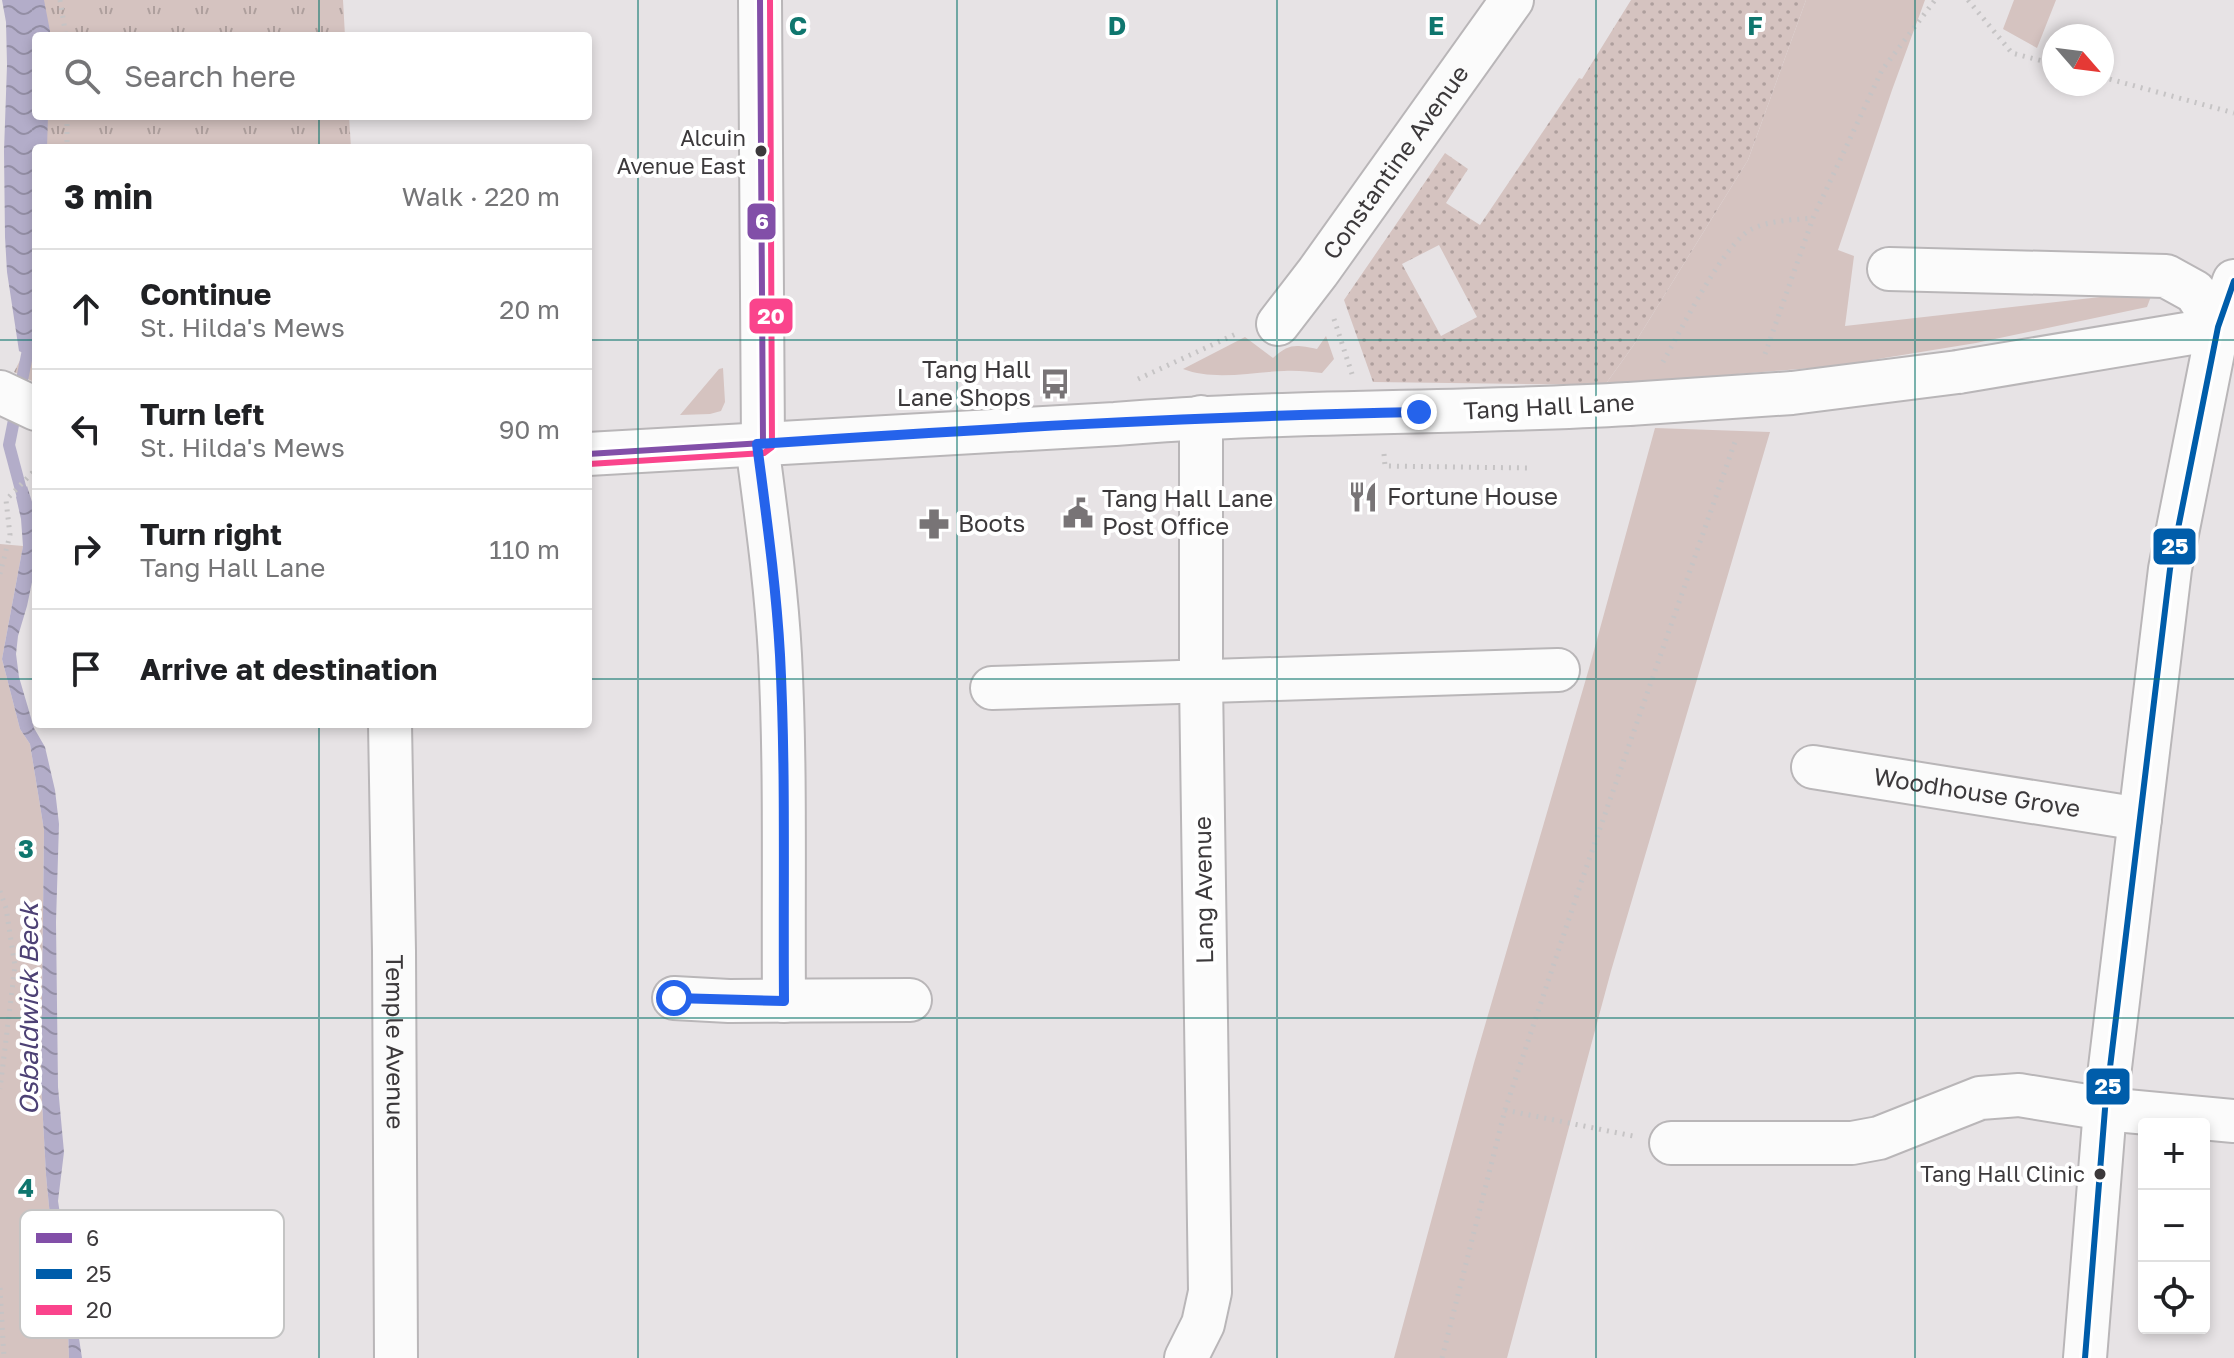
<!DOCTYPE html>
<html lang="en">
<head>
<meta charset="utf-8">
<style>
	body { margin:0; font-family:"Golos Text",sans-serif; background:#f6f6f6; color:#202124 }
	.controls { position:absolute; right:24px; bottom:24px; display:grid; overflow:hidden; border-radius:8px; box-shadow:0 4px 12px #0003 }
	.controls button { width:72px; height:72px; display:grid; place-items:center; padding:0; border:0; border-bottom:2px solid #e0e0e0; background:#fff; color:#202124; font:40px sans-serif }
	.compass { position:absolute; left:2042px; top:24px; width:72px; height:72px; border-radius:50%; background:#fff; box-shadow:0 4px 12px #0003; rotate:118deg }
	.stop { position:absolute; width:24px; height:24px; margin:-18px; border:6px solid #2563eb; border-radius:50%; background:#fff }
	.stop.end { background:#2563eb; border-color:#fff; box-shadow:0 2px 8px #0008 }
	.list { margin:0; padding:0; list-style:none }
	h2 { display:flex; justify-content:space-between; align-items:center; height:104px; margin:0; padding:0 32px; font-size:34px }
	h2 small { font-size:26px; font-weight:400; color:#757577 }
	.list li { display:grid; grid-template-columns:52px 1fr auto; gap:24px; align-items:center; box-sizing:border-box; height:120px; padding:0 32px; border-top:2px solid #e0e0e0 }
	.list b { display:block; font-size:30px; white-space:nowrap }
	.list p { margin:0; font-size:26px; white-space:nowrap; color:#757577 }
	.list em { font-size:26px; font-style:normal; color:#757577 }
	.icon { flex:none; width:44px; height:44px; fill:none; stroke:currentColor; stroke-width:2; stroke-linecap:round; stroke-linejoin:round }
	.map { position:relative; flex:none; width:2234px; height:1358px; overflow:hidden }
	.search { position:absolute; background:#fff; box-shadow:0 4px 12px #0003; left:32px; top:32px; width:560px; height:88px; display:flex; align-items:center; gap:20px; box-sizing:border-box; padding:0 28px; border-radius:8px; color:#757577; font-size:30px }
	.panel { position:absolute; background:#fff; box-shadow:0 4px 12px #0003; left:32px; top:144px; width:560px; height:584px; border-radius:8px }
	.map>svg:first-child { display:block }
	.grass { fill:#d5c3c0 }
	.park { fill:url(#park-tufts) }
	.garden { fill:url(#garden-dots); fill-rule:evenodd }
	.water { fill:url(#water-waves) }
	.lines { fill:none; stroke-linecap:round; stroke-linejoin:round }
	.stream { stroke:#b3adc9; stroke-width:12 }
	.minor-casing { stroke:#b9b6b8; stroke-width:46 }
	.path { stroke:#c6c4c5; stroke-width:5; stroke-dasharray:2 6; stroke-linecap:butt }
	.minor { stroke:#fbfbfb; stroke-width:42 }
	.minor-bridge-casing { stroke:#b9b6b8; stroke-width:46; stroke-linecap:butt }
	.minor-bridge { stroke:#fbfbfb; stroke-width:42 }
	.bus-1-casing { stroke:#fff; stroke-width:12 }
	.bus-2-casing { stroke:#fff; stroke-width:12 }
	.bus-3-casing { stroke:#fff; stroke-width:12 }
	.bus-1 { stroke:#824fa8; stroke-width:6 }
	.bus-2 { stroke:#005daa; stroke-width:6 }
	.bus-3 { stroke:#fa448c; stroke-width:6 }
	.route { stroke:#2563eb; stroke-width:10 }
	.grid { fill:none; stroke:#0f766e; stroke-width:2; stroke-opacity:0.55 }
	.bus-dot { fill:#3c393b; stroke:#fff; stroke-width:3 }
	.labels { text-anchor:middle; stroke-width:8; stroke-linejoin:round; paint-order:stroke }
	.bus-label { font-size:22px; fill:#3c393b; stroke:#fff; text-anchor:end }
	.street-label { font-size:24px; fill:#3c393b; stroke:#fff }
	.poi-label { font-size:24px; fill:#3c393b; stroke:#fff; text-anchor:start }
	.water-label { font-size:26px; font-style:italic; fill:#4d4175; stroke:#fff }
	.key { fill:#fff; stroke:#c4c4c4; stroke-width:2 }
	.key-label { font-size:22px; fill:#3c393b }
	.grid-label { font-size:26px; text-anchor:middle; font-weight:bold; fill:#0f766e; stroke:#fff; stroke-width:8; stroke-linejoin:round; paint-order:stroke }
	.line-badge { stroke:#fff; stroke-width:3 }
	.badge-label { font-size:22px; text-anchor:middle; font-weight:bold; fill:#fff }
</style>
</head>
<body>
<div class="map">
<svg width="2234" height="1358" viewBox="0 0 2234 1358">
	<defs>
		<pattern id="park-tufts" width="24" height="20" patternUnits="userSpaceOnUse" patternTransform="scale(2)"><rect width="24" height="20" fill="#d5c3c0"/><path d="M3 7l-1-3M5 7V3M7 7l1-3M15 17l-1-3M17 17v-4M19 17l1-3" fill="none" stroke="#ae9f9d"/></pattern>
		<pattern id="garden-dots" width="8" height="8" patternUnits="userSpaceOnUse" patternTransform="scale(2)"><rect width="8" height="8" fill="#d5c3c0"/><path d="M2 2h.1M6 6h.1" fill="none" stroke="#ae9f9d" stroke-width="1.8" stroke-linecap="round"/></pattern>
		<pattern id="water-waves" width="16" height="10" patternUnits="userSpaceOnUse" patternTransform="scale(2)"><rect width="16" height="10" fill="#b3adc9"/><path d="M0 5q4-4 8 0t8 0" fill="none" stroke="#938ea4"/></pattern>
	</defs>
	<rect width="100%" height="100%" fill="#e7e3e5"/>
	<path class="grass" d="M 1806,0 L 1925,0 L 1892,90 L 1838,250 L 1854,256 L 1845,326 L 2153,291 L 2147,307 L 1976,343 L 1835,366 L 1605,385 L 1633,346 L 1748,160 Z
		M 2014,0 L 2056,0 L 2037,48 L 2003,29 Z
		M 1326,336 L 1334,359 L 1322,373 C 1310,372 1297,370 1284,371 C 1252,372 1214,381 1183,369 L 1245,337 L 1273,358 C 1290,343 1295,345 1317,349 Z
		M 723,368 L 725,402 L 721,411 L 710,414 L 680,415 L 719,369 Z
		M 1655,428 L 1770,432 L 1611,971 L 1507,1358 L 1394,1358 L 1474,1063 L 1590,665 Z
		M 0,544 L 23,546 L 2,659 L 20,729 L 30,744 L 44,830 L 41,1082 L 46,1175 L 53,1247 L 68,1329 L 69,1358 L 0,1358 Z"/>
	<path class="park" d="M 23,0 L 343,0 L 345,36 L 36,36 L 36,116 L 349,116 L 351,148 L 36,148 L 36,383 L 14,372 L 30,341 Z"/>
	<path class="garden" d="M 1631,0 L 1806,0 L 1748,160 L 1633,346 L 1605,385 L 1373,382 L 1344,300 L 1445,153 L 1468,169 L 1446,203 L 1480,225 L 1579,78 L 1582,79 ZM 1439,245 L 1477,317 L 1441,336 L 1402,264 Z"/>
	<path class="water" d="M 2,0 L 44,0 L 50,31 L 50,36 L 36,36 L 36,116 L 48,116 L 47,148 L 36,148 L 36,359 L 19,351 L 7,272 L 5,237 L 4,151 L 7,65 L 6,22 Z
		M 27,486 L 34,508 L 36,563 L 27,606 L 18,636 L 16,654 L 19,677 L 34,728 L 45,747 L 55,790 L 59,824 L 56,922 L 58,1087 L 64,1152 L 58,1201 L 82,1358 L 69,1358 L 68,1329 L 53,1247 L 46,1175 L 41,1082 L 44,830 L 30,744 L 20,729 L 2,659 L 23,546 L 21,519 L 16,497 Z"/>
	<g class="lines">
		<path class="stream" d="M 25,505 L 9,445 L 30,340"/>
		<g class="minor-casing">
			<g id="minor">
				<path d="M 760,0 L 763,443"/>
				<path d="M 1889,269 L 2166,276 L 2195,292 L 2218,327"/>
				<path id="s1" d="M 1278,324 L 1318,272 L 1512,0"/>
				<path d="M 1958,372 L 2234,326"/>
				<path d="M 0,392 L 36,409"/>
				<path d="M 757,444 C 766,514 776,584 780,655 C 786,770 783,886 784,1001"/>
				<path d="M 588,454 L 1115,424 C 1286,410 1458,414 1629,404"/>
				<path d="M 992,688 L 1558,670"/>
				<path id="s2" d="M 390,724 L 394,951 L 396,1358"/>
				<path id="s3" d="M 1813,767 L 2140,819"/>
				<path d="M 674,998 L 729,1001 L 910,1000"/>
				<path d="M 1671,1143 L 1852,1143 L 1879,1138 L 1980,1098 L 2019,1095 L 2105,1109 L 2234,1121"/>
				<path d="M 1186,1358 L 1203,1324 L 1210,1292 L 1201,681 L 1201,417"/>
				<path d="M 2085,1358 L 2105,1109 L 2170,569 L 2218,327 L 2234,281"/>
			</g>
		</g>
		<path class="path" d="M 60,0 L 66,36
			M 1968,0 L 2012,53 L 2054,64
			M 2102,77 L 2234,113
			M 67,116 L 67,148
			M 1334,319 L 1352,374
			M 1765,354 L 1813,218 L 1882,70 L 1935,0
			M 1663,362 C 1680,332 1724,242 1752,229 C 1771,220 1792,220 1813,218
			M 1138,379 L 1238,333
			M 1384,454 L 1385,466 L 1530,468
			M 0,574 L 10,535 L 6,500 L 36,469
			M 0,891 L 6,908 L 15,966 L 0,1089
			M 1505,1110 L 1633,1136
			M 0,1288 L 4,1358
			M 1442,1358 L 1505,1110 L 1583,877 L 1736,439"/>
		<use href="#minor" class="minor"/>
		<g class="minor-bridge-casing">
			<path id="minor-bridge" d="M 1629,404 L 1792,393 L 1958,372"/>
		</g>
		<use href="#minor-bridge" class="minor-bridge"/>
		<g class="bus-1-casing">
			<path id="bus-1" d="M 760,0 L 763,443
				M 588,454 L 763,443"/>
		</g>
		<g class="bus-2-casing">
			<path id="bus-2" d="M 2085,1358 L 2105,1109 L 2170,569 L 2218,327 L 2234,281"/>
		</g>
		<g class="bus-3-casing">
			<path id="bus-3" d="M 589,464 L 764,453 L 772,447 L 770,0"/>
		</g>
		<use href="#bus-1" class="bus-1"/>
		<use href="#bus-2" class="bus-2"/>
		<use href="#bus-3" class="bus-3"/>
	</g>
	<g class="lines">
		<path class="route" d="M 674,998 L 784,1001 C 783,886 786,770 780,655 C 776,584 766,514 757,444 C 978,429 1198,416 1419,412"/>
	</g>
	<path class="grid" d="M 319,0 L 319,36M 638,0 L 638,1358M 957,0 L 957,1358M 1277,0 L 1277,1358M 1596,0 L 1596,1358M 1915,0 L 1915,1358M 319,116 L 319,148M 0,340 L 36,340M 588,340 L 2234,340M 0,679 L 36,679M 588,679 L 2234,679M 319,724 L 319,1358M 0,1018 L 2234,1018"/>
	<defs>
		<g id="bus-bare" transform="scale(2.4)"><path d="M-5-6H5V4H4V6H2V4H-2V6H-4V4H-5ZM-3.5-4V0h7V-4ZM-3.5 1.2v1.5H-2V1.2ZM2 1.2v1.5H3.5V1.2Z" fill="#787476" stroke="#fff" stroke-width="2.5" paint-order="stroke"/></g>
		<g id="restaurant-bare" transform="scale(2.4)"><path d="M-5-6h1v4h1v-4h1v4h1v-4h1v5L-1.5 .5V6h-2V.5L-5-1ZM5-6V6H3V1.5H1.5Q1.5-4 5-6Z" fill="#787476" stroke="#fff" stroke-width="2.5" paint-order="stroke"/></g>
		<g id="civic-bare" transform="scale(2.4)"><path d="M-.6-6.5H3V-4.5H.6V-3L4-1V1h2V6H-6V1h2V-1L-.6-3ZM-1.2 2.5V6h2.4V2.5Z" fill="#787476" stroke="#fff" stroke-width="2.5" paint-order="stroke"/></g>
		<g id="pharmacy-bare" transform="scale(2.4)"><path d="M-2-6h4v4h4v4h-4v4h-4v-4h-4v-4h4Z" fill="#787476" stroke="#fff" stroke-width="2.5" paint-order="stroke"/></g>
	</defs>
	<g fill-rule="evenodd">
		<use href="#bus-bare" x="1055" y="384"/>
		<use href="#restaurant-bare" x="1363" y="497"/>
		<use href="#civic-bare" x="1078" y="513"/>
		<use href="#pharmacy-bare" x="934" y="524"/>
	</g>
	<g class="bus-dot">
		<circle cx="761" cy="151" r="7"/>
		<circle cx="2100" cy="1174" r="7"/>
	</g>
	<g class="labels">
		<g class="bus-label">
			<text x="746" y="146">Alcuin<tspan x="746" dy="28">Avenue East</tspan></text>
			<text x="2085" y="1182">Tang Hall Clinic</text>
		</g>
		<g class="street-label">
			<text dy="8" stroke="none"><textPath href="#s1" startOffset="200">Constantine Avenue</textPath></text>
			<text transform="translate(1549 407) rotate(-3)" y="8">Tang Hall Lane</text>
			<text dy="8" stroke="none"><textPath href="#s3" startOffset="166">Woodhouse Grove</textPath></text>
			<text transform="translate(1204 890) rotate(-91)" y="8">Lang Avenue</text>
			<text dy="8" stroke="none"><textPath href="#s2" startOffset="318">Temple Avenue</textPath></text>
		</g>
		<g class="poi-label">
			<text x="1031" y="378" text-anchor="end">Tang Hall<tspan x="1031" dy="28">Lane Shops</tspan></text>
			<text x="1387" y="505">Fortune House</text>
			<text x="1102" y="507">Tang Hall Lane<tspan x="1102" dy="28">Post Office</tspan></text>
			<text x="958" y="532">Boots</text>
		</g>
		<g class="water-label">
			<text transform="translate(29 1009) rotate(-90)" y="9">Osbaldwick Beck</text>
		</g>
	</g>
	<rect x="20" y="1210" width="264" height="128" rx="12" class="key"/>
	<rect x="36" y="1233" width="36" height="10" fill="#824fa8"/>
	<rect x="36" y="1269" width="36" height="10" fill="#005daa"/>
	<rect x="36" y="1305" width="36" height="10" fill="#fa448c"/>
	<g class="key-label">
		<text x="86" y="1246">6</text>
		<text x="86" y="1282">25</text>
		<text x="86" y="1318">20</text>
	</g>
	<g class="grid-label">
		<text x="798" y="35">C</text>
		<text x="1117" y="35">D</text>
		<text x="1436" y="35">E</text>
		<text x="1755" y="35">F</text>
		<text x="26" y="858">3</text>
		<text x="26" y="1197">4</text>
	</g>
	<g class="line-badge">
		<rect x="746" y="202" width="31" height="39" rx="8" fill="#824fa8"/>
		<rect x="748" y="297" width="46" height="38" rx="8" fill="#fa448c"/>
		<rect x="2152" y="527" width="45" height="39" rx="8" fill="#005daa"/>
		<rect x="2085" y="1067" width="46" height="39" rx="8" fill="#005daa"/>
	</g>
	<g class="badge-label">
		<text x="762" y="229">6</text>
		<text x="771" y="324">20</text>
		<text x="2175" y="554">25</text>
		<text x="2108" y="1094">25</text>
	</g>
</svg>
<div class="controls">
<button>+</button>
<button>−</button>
<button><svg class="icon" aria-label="locate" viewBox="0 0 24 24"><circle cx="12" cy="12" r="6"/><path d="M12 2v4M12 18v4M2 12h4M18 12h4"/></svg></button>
</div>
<svg class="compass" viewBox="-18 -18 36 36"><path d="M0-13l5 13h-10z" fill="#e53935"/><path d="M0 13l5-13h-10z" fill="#757577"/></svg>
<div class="stop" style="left:674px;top:998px"></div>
<div class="stop end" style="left:1419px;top:412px"></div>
<div class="search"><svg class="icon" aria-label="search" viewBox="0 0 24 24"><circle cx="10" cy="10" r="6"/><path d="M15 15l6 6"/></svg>Search here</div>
<section class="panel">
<h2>3 min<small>Walk · 220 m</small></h2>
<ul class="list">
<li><svg class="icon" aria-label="ahead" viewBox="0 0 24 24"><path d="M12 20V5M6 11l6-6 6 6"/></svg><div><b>Continue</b><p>St. Hilda's Mews</p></div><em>20 m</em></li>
<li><svg class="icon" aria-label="left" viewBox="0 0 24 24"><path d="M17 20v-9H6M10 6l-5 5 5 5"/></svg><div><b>Turn left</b><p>St. Hilda's Mews</p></div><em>90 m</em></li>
<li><svg class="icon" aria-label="right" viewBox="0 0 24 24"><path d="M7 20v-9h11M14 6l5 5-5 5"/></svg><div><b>Turn right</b><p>Tang Hall Lane</p></div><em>110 m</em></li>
<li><svg class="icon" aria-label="arrive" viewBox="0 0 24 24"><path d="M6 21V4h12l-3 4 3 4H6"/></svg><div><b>Arrive at destination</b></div></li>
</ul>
</section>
</div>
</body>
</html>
